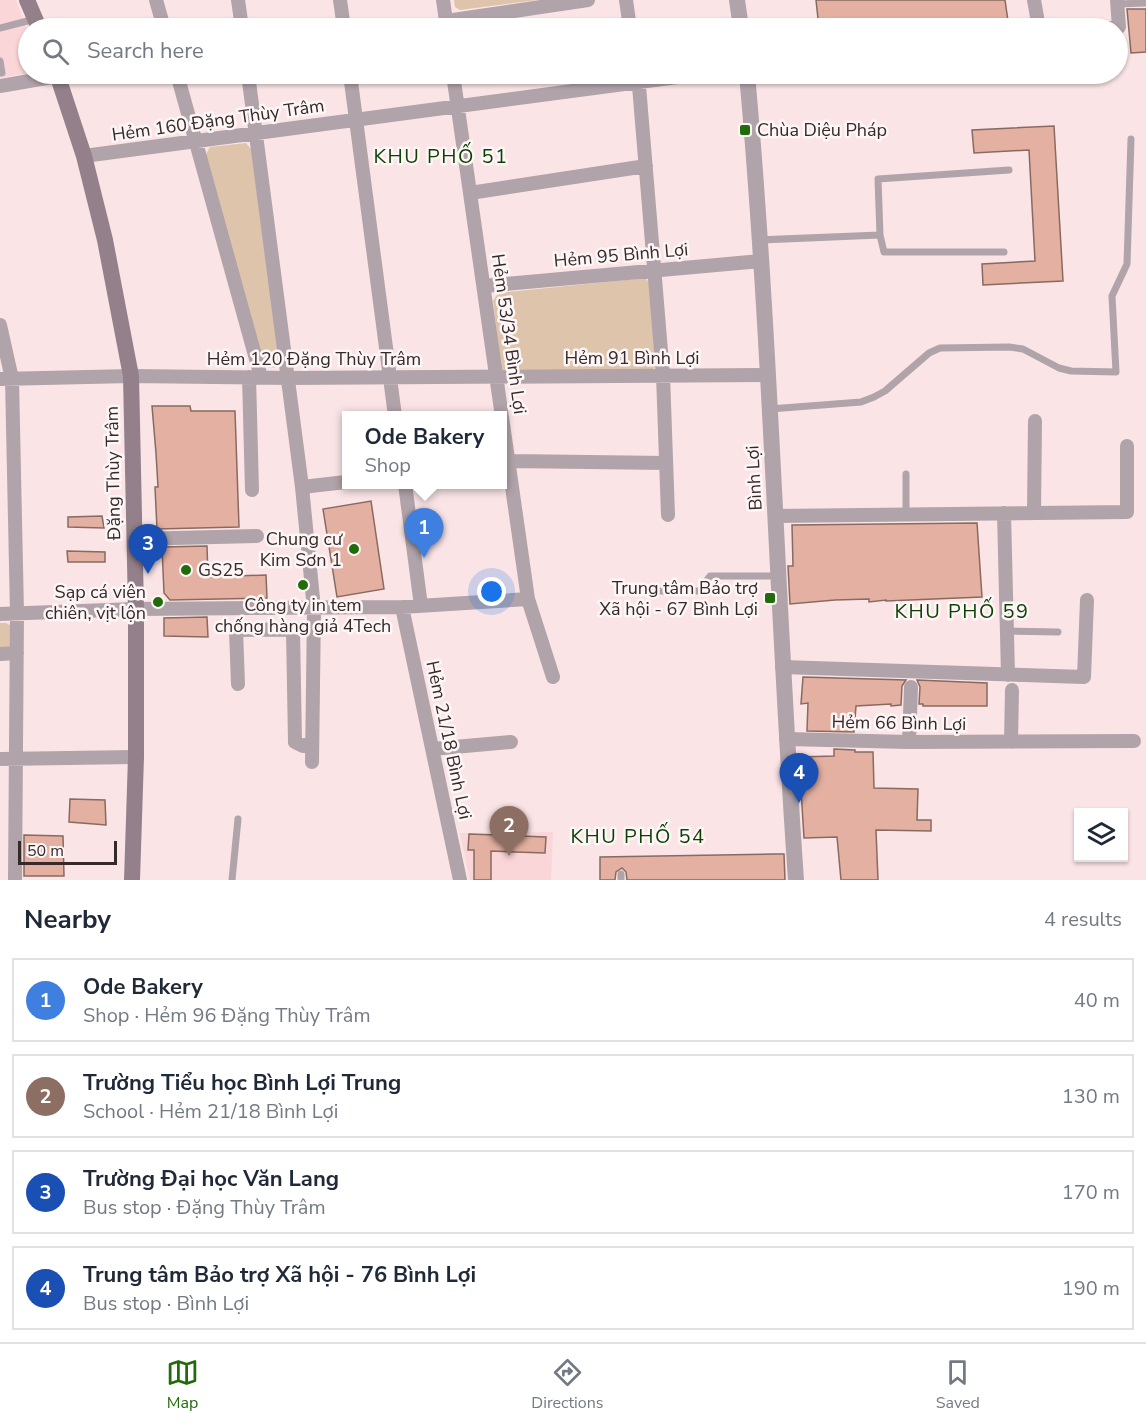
<!DOCTYPE html>
<html lang="en">
<head>
<meta charset="utf-8">
<style>
	body { margin:0; font-family:"Nunito Sans",sans-serif; background:#f2f2f3; color:#1f2937 }
	.controls { position:absolute; right:18px; bottom:18px; display:grid; overflow:hidden; border-radius:0px; box-shadow:0 2px 4px #0004 }
	.controls button { width:54px; height:54px; display:grid; place-items:center; padding:0; border:0; border-bottom:2px solid #e0e1e3; background:#fff; color:#1f2937; font:30px sans-serif }
	.scale { position:absolute; left:18px; bottom:15px; width:99px; box-sizing:border-box; padding-left:6px; border:3px solid #36292a; border-top:0; font-size:16px; line-height:21px; white-space:nowrap; color:#36292a; -webkit-text-stroke:4px #fdf6f6; paint-order:stroke }
	.you { position:absolute; left:492px; top:592px; width:21px; height:21px; margin:-15px; border:4px solid #fff; border-radius:50%; background:#1a73e8; box-shadow:0 0 0 9px #1a73e833 }
	.badge { display:grid; place-items:center; width:39px; height:39px; border-radius:50%; background:#216b0a; color:#fff; font-size:20px; font-weight:700 }
	.pin { position:absolute; translate:-50% -50px; filter:drop-shadow(0 2px 3px #0008) }
	.pin::after { content:''; position:absolute; top:32px; width:21px; height:18px; background:inherit; clip-path:polygon(0 0,100% 0,50% 100%) }
	.popup { position:absolute; left:342px; top:411px; width:165px; height:78px; box-sizing:border-box; display:grid; place-content:center; border-radius:0px; background:#fff; filter:drop-shadow(0 2px 4px #0005); font-size:20px; white-space:nowrap; color:#747a83 }
	.popup b { font-size:22px; color:#1f2937 }
	.popup::after { content:''; position:absolute; left:50%; top:100%; margin-left:-12px; border:12px solid transparent; border-top-color:#fff }
	.list { margin:0; padding:0; list-style:none }
	h2 { display:flex; justify-content:space-between; align-items:center; height:78px; margin:0; padding:0 24px; font-size:26px }
	h2 small { font-size:20px; font-weight:400; color:#747a83 }
	.list li { display:grid; grid-template-columns:39px 1fr auto; gap:18px; align-items:center; box-sizing:border-box; height:84px; margin:0 12px 12px; padding:0 12px; border:2px solid #e0e1e3; border-radius:0px }
	.list b { display:block; font-size:22px; white-space:nowrap }
	.list p { margin:0; font-size:20px; white-space:nowrap; color:#747a83 }
	.list em { font-size:20px; font-style:normal; color:#747a83 }
	.icon { flex:none; width:33px; height:33px; fill:none; stroke:currentColor; stroke-width:2; stroke-linecap:round; stroke-linejoin:round }
	.map { position:relative; flex:none; width:1146px; height:880px; overflow:hidden }
	.search { position:absolute; background:#fff; box-shadow:0 2px 4px #0004; left:18px; right:18px; top:18px; height:66px; display:flex; align-items:center; gap:15px; box-sizing:border-box; padding:0 21px; border-radius:33px; color:#747a83; font-size:22px }
	.sheet { height:462px; background:#fff }
	nav { display:flex; justify-content:space-around; align-items:center; box-sizing:border-box; height:84px; border-top:2px solid #e0e1e3; background:#fff; font-size:16px; color:#747a83 }
	nav a { display:grid; justify-items:center; gap:3px }
	nav .on { color:#216b0a }
	.map>svg:first-child { display:block }
	.built { fill:#fad6d9 }
	.green { fill:#dfc4ac }
	.building { fill:#e3b0a1; stroke:#886a61; stroke-width:1.5 }
	.lines { fill:none; stroke-linecap:round; stroke-linejoin:round }
	.service { stroke:#b0a3a9; stroke-width:7 }
	.minor { stroke:#b0a3a9; stroke-width:14 }
	.tertiary { stroke:#b0a3a9; stroke-width:16 }
	.secondary { stroke:#93808a; stroke-width:16 }
	.poi-dot { fill:#216b0a; stroke:#fdf6f6; stroke-width:2 }
	.labels { text-anchor:middle; stroke-width:5; stroke-linejoin:round; paint-order:stroke }
	.street-label { font-size:18px; fill:#36292a; stroke:#fdf6f6 }
	.poi-label { font-size:18px; fill:#36292a; stroke:#fdf6f6; text-anchor:end }
	.neighbourhood-label { font-size:20px; letter-spacing:1.5px; fill:#0f3e03; stroke:#fdf6f6 }
</style>
</head>
<body>
<div class="map">
<svg width="1146" height="880" viewBox="0 0 1146 880">
	<rect width="100%" height="100%" fill="#fae4e6"/>
	<path class="built" d="M 0,0 L 16,0 L 28,32 L 28,73 L 0,78 Z
		M 553,832 L 551,880 L 470,880 L 460,833 Z"/>
	<path class="green" d="M 454,0 L 537,0 L 460,10 L 455,7 Z
		M 246,143 L 251,149 L 279,361 L 278,367 L 268,368 L 263,362 L 206,154 L 210,147 Z
		M 645,278 L 650,283 L 657,366 L 651,370 L 508,371 L 501,368 L 493,301 L 498,293 Z
		M 0,623 L 6,623 L 13,627 L 13,643 L 8,649 L 0,649 Z"/>
	<path class="building" d="M 816,0 L 1005,0 L 1009,28 L 819,28 Z
		M 1127,9 L 1146,9 L 1146,52 L 1131,53 Z
		M 1054,126 L 1063,281 L 983,285 L 982,264 L 1035,261 L 1029,150 L 974,153 L 972,130 Z
		M 152,406 L 190,406 L 191,411 L 235,411 L 239,527 L 157,529 L 155,487 L 158,487 L 156,453 Z
		M 371,501 L 384,589 L 337,597 L 323,509 Z
		M 102,516 L 104,528 L 68,527 L 68,517 Z
		M 977,523 L 982,597 L 886,601 L 886,600 L 869,602 L 869,599 L 835,600 L 790,604 L 788,566 L 793,566 L 792,525 Z
		M 207,546 L 208,577 L 266,575 L 267,598 L 170,600 L 164,593 L 162,547 Z
		M 67,551 L 105,552 L 105,562 L 68,562 Z
		M 207,617 L 208,637 L 164,636 L 164,618 Z
		M 803,677 L 906,680 L 902,686 L 901,705 L 891,706 L 891,704 L 856,706 L 854,732 L 807,731 L 808,703 L 801,704 Z
		M 917,680 L 987,683 L 987,706 L 923,706 L 923,704 L 919,704 L 920,687 Z
		M 834,749 L 855,750 L 855,752 L 873,752 L 874,788 L 918,789 L 917,820 L 931,820 L 931,831 L 876,830 L 878,880 L 841,880 L 837,837 L 804,838 L 799,757 L 834,756 Z
		M 70,799 L 105,800 L 106,825 L 69,822 Z
		M 469,834 L 546,837 L 545,853 L 491,851 L 491,880 L 474,880 L 474,850 L 468,850 Z
		M 24,835 L 63,836 L 64,876 L 24,876 Z
		M 774,854 L 784,854 L 785,880 L 627,880 L 626,872 L 622,868 L 616,872 L 615,880 L 600,880 L 600,857 Z"/>
	<g class="lines">
		<path class="service" d="M 1117,4 L 1146,3
			M 0,28 L 35,19
			M 0,61 L 2,73 L 0,73
			M 880,235 L 884,252 L 1004,252
			M 759,240 L 880,235 L 878,179 L 1009,170
			M 770,409 L 861,402 L 874,397 L 885,391 L 929,353 L 940,348 L 1009,347 L 1023,349 L 1059,368 L 1071,371 L 1116,372 L 1112,296 L 1127,264 L 1131,139
			M 906,474 L 906,514
			M 641,591 L 703,591 L 707,588 L 707,580 L 710,576 L 778,576
			M 1007,631 L 1058,632
			M 232,880 L 238,819
			M 621,880 L 621,874"/>
		<path class="minor" d="M 156,0 L 164,28
			M 238,0 L 242,28
			M 340,0 L 344,28
			M 443,0 L 447,28
			M 626,0 L 630,28
			M 1034,0 L 1039,28
			M 446,21 L 588,0
			M 1107,28 L 1119,27 L 1117,0
			M 177,74 L 261,377
			M 248,74 L 302,487 L 314,609 L 312,762
			M 350,74 L 395,416
			M 453,74 L 528,599 L 553,677
			M 638,74 L 663,375 L 668,515
			M 0,86 L 58,76
			M 84,156 L 700,74
			M 470,193 L 646,166
			M 484,286 L 761,261
			M 0,325 L 12,379 L 17,613 L 15,880
			M 249,377 L 252,490
			M 0,379 L 131,376 L 289,378 L 768,375
			M 510,461 L 666,463
			M 405,484 L 421,606
			M 302,487 L 346,482
			M 1004,513 L 1008,675
			M 1034,513 L 1035,421
			M 775,516 L 1127,512 L 1127,446
			M 134,539 L 257,536
			M 402,607 L 460,880
			M 0,614 L 136,609 L 402,607 L 528,599
			M 293,630 L 295,742 L 303,746 L 312,743
			M 0,654 L 17,653
			M 782,667 L 1084,677 L 1087,600
			M 238,684 L 236,630 L 314,629
			M 786,739 L 909,742 L 1134,741
			M 909,742 L 911,687
			M 1011,742 L 1012,690
			M 432,749 L 511,742
			M 0,759 L 136,757"/>
		<path class="tertiary" d="M 737,0 L 741,28
			M 747,74 C 771,342 777,611 796,880"/>
		<path class="secondary" d="M 27,0 L 39,28
			M 57,74 L 84,156 L 105,240 L 131,376 L 136,609 L 136,757 L 132,880"/>
	</g>
	<g class="poi-dot">
		<rect x="739" y="124" width="12" height="12" rx="3"/>
		<circle cx="354" cy="549" r="6"/>
		<circle cx="186" cy="570" r="6"/>
		<circle cx="303" cy="585" r="6"/>
		<rect x="764" y="592" width="12" height="12" rx="3"/>
		<circle cx="158" cy="602" r="6"/>
	</g>
	<g class="labels">
		<g class="street-label">
			<text transform="translate(218 120) rotate(-8)" y="6">Hẻm 160 Đặng Thùy Trâm</text>
			<text transform="translate(621 255) rotate(-5)" y="6">Hẻm 95 Bình Lợi</text>
			<text transform="translate(509 334) rotate(82)" y="6">Hẻm 53/34 Bình Lợi</text>
			<text x="632" y="364">Hẻm 91 Bình Lợi</text>
			<text x="314" y="365">Hẻm 120 Đặng Thùy Trâm</text>
			<text transform="translate(113 473) rotate(-91)" y="6">Đặng Thùy Trâm</text>
			<text transform="translate(754 478) rotate(-93)" y="6">Bình Lợi</text>
			<text transform="translate(899 723) rotate(1)" y="6">Hẻm 66 Bình Lợi</text>
			<text transform="translate(449 740) rotate(78)" y="6">Hẻm 21/18 Bình Lợi</text>
		</g>
		<g class="poi-label">
			<text x="757" y="136" text-anchor="start">Chùa Diệu Pháp</text>
			<text x="342" y="545">Chung cư<tspan x="342" dy="21">Kim Sơn 1</tspan></text>
			<text x="198" y="576" text-anchor="start">GS25</text>
			<text x="758" y="594">Trung tâm Bảo trợ<tspan x="758" dy="21">Xã hội - 67 Bình Lợi</tspan></text>
			<text x="146" y="598">Sạp cá viên<tspan x="146" dy="21">chiên, vịt lộn</tspan></text>
			<text x="303" y="611" text-anchor="middle">Công ty in tem<tspan x="303" dy="21">chống hàng giả 4Tech</tspan></text>
		</g>
		<g class="neighbourhood-label">
			<text x="441" y="163">KHU PHỐ 51</text>
			<text x="962" y="618">KHU PHỐ 59</text>
			<text x="638" y="843">KHU PHỐ 54</text>
		</g>
	</g>
</svg>
<div class="controls">
<button><svg class="icon" aria-label="layers" viewBox="0 0 24 24"><path d="M12 4l9 5-9 5-9-5zM3 14l9 5 9-5"/></svg></button>
</div>
<div class="scale">50 m</div>
<div class="you"></div>
<div class="pin badge" style="left:424px;top:558px;background:#3f7fe0">1</div>
<div class="popup"><b>Ode Bakery</b>Shop</div>
<div class="pin badge" style="left:509px;top:856px;background:#8d6e63">2</div>
<div class="pin badge" style="left:148px;top:574px;background:#1a4fb4">3</div>
<div class="pin badge" style="left:799px;top:803px;background:#1a4fb4">4</div>
<div class="search"><svg class="icon" aria-label="search" viewBox="0 0 24 24"><circle cx="10" cy="10" r="6"/><path d="M15 15l6 6"/></svg>Search here</div>
</div>
<section class="sheet">
<h2>Nearby<small>4 results</small></h2>
<ul class="list">
<li><span class="badge" style="background:#3f7fe0">1</span><div><b>Ode Bakery</b><p>Shop · Hẻm 96 Đặng Thùy Trâm</p></div><em>40 m</em></li>
<li><span class="badge" style="background:#8d6e63">2</span><div><b>Trường Tiểu học Bình Lợi Trung</b><p>School · Hẻm 21/18 Bình Lợi</p></div><em>130 m</em></li>
<li><span class="badge" style="background:#1a4fb4">3</span><div><b>Trường Đại học Văn Lang</b><p>Bus stop · Đặng Thùy Trâm</p></div><em>170 m</em></li>
<li><span class="badge" style="background:#1a4fb4">4</span><div><b>Trung tâm Bảo trợ Xã hội - 76 Bình Lợi</b><p>Bus stop · Bình Lợi</p></div><em>190 m</em></li>
</ul>
</section>
<nav>
<a class="on"><svg class="icon" aria-label="map" viewBox="0 0 24 24"><path d="M3 6l6-2 6 2 6-2v14l-6 2-6-2-6 2zM9 4v14M15 6v14"/></svg>Map</a>
<a><svg class="icon" aria-label="directions" viewBox="0 0 24 24"><path d="M12 3l9 9-9 9-9-9zM9 14v-3h6M13 9l2 2-2 2"/></svg>Directions</a>
<a><svg class="icon" aria-label="saved" viewBox="0 0 24 24"><path d="M7 4h10v16l-5-4-5 4z"/></svg>Saved</a>
</nav>
</body>
</html>
